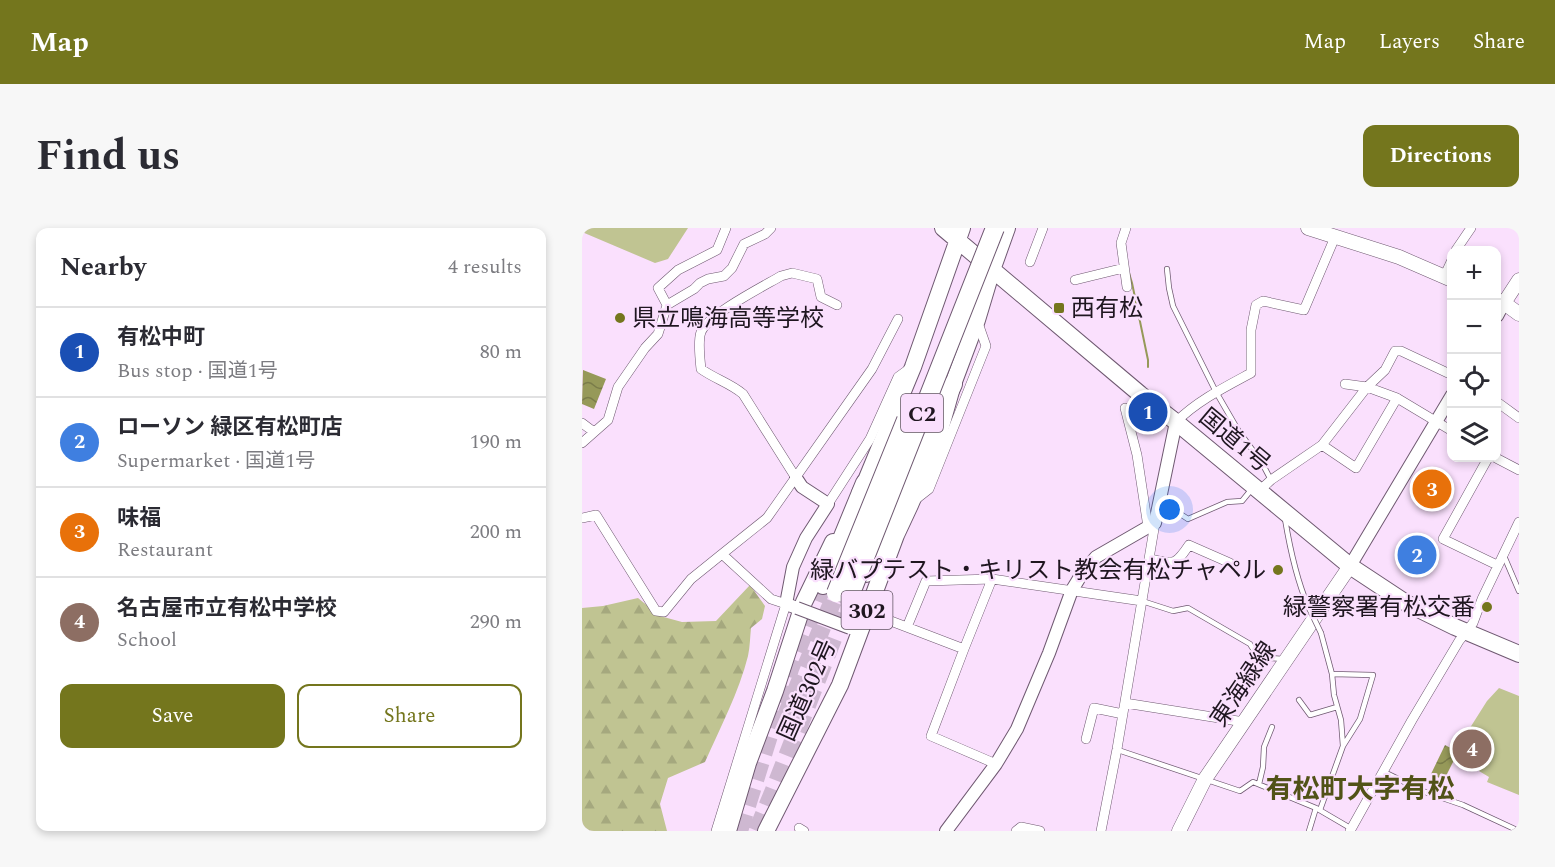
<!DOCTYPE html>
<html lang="en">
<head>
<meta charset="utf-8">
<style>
	body { margin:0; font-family:Spectral,"Noto Sans JP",serif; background:#f7f7f7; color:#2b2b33 }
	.controls { position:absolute; right:18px; top:18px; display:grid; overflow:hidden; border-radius:12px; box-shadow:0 3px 9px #0003 }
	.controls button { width:54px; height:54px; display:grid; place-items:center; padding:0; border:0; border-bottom:2px solid #e1e1e2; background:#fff; color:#2b2b33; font:30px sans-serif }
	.you { position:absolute; left:588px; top:282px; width:21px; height:21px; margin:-15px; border:4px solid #fff; border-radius:50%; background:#1a73e8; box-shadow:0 0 0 9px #1a73e833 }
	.badge { display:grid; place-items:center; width:39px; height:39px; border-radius:50%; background:#74761d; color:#fff; font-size:20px; font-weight:700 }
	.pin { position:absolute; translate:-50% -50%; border:3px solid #fff; box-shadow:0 2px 6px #0006 }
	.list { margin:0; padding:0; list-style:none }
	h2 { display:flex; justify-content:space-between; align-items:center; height:78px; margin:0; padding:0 24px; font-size:26px }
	h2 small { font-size:20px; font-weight:400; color:#7c7c81 }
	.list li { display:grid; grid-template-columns:39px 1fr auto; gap:18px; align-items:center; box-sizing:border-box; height:90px; padding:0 24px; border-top:2px solid #e1e1e2 }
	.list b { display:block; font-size:22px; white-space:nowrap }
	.list p { margin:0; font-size:20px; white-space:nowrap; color:#7c7c81 }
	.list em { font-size:20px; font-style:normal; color:#7c7c81 }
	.actions { display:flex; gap:12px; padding:18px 24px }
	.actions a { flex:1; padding:14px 0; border:2px solid #74761d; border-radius:12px; text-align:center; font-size:21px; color:#74761d }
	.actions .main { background:#74761d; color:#fff }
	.icon { flex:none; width:33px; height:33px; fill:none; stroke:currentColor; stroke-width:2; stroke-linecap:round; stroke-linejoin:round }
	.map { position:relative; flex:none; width:937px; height:603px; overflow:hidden; border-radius:12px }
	header { display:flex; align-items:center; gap:36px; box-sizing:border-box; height:84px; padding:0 30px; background:#74761d; color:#fff }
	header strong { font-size:28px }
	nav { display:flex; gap:33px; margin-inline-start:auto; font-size:21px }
	.intro { display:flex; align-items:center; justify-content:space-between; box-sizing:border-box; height:144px; padding:0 36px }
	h1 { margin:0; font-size:42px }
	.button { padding:15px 27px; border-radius:12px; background:#74761d; color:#fff; font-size:21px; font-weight:700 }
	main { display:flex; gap:36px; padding:0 36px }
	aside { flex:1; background:#fff; border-radius:12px; box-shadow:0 3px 9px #0003 }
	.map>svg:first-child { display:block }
	.grass { fill:#c0c492 }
	.forest { fill:url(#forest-firs) }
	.water { fill:url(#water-waves) }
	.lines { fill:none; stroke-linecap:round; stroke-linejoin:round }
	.stream { stroke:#969959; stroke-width:2 }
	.motorway-tunnel { stroke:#ceb8d1; stroke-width:18; stroke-dasharray:18 9; stroke-linecap:butt }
	.service-casing { stroke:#6f5971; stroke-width:6 }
	.minor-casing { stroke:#6f5971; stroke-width:10 }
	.tertiary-casing { stroke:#6f5971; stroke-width:14 }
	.secondary-casing { stroke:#6f5971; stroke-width:15 }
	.trunk-casing { stroke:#6f5971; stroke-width:18 }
	.motorway-casing { stroke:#6f5971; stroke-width:20 }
	.service { stroke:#fff; stroke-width:4.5 }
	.minor { stroke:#fff; stroke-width:9 }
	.tertiary { stroke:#fff; stroke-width:12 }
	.secondary { stroke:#fff; stroke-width:14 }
	.trunk { stroke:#fff; stroke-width:16 }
	.motorway { stroke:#fff; stroke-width:18 }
	.service-bridge-casing { stroke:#6f5971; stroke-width:6; stroke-linecap:butt }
	.tertiary-bridge-casing { stroke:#6f5971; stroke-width:14; stroke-linecap:butt }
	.motorway-bridge-casing { stroke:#6f5971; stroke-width:20; stroke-linecap:butt }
	.service-bridge { stroke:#fff; stroke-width:4.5 }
	.tertiary-bridge { stroke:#fff; stroke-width:12 }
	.motorway-bridge { stroke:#fff; stroke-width:18 }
	.poi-dot { fill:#74761d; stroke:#fae0fd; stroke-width:2 }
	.labels { text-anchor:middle; stroke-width:4.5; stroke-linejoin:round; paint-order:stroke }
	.shield { fill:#fae0fd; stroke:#615362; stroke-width:1.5 }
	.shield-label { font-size:22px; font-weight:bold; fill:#1f1620 }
	.poi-label { font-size:24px; fill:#1f1620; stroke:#fae0fd; text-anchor:start }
	.street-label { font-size:24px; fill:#1f1620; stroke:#fae0fd }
	.quarter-label { font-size:27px; font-weight:bold; fill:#515217; stroke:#fae0fd }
</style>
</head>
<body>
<header>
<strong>Map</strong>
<nav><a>Map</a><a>Layers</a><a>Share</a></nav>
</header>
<div class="intro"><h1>Find us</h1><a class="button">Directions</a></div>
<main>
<aside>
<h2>Nearby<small>4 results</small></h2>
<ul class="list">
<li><span class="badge" style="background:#1a4fb4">1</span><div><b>有松中町</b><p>Bus stop · 国道1号</p></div><em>80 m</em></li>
<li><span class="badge" style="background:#3f7fe0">2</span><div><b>ローソン 緑区有松町店</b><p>Supermarket · 国道1号</p></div><em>190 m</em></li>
<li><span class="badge" style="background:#e8710a">3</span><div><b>味福</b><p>Restaurant</p></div><em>200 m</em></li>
<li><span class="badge" style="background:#8d6e63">4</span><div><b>名古屋市立有松中学校</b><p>School</p></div><em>290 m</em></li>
</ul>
<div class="actions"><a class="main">Save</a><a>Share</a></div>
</aside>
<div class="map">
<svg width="937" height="603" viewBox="0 0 937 603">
	<defs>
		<pattern id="forest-firs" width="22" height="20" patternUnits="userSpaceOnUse" patternTransform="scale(1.5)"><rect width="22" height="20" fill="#c0c492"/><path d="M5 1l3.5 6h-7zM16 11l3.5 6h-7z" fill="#a5a87e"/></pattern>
		<pattern id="water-waves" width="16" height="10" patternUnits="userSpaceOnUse" patternTransform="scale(1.5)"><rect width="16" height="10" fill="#969959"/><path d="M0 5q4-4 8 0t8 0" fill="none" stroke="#7a7c49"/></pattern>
	</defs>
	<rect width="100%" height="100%" fill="#fae0fd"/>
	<path class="grass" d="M 0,0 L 106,0 L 86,31 L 73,35 L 0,4 Z
		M 917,460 L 937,468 L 937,567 L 905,554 L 907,549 L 897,543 L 906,525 L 894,519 L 886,503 L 905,473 Z"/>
	<path class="forest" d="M 168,357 L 183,378 L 180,391 L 169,400 C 168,409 168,419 166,428 C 157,464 138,500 123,534 L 86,550 L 78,576 L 85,603 L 0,603 L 0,380 L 21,378 L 56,370 L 78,388 L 100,394 L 134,393 Z"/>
	<path class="water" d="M 1,142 L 24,151 L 12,181 L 0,176 Z
		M 863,517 L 876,524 L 862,552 L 849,546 Z"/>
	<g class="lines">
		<path class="stream" d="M 547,45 L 550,55 L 566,132 L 566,139"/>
		<path class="motorway-tunnel" d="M 203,490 L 254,365
			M 157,603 L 208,441 L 241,357
			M 175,603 L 190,567 L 267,370"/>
		<g class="service-casing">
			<path id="service" d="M 585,41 L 587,60 L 591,78 L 634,164 L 656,202 L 680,235 L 689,252
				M 580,274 L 606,291 L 645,274 L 660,273 L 669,262
				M 703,291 C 708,321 714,350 726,378
				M 922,328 L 937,363
				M 560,373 L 591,383 L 606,380 L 668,416 L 676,429 L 701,431
				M 750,446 L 791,447 L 778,491 L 761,518
				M 717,472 L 728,487 L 755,479
				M 536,522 L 658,563 L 671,554 L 734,580 L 770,601
				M 802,544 L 843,564 L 881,577 L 937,603
				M 677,556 L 681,539 L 682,519 L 690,499
				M 738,582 L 761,518 L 759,492 L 752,467 L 750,446 L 739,405
				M 727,603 L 734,580"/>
		</g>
		<g class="minor-casing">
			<path id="minor" d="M 544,0 L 539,15 L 545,59
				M 874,22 L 889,0
				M 448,34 L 461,0
				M 862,49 L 870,32
				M 493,52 L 542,40
				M 85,77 L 112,61 L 118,55 L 126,51 L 142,48 L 150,40 L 162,16 L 183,6 L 189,0
				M 763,156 L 785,159 L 815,170 L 870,203
				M 915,174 L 937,190
				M 543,180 L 555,227 L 566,299
				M 594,194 C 615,173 643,159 669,145 L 669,102 L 674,77 L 681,73 L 722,82 L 753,9
				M 0,195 L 12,204
				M 0,215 L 26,192 L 36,159 L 63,120 L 76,106 L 85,77 L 76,60 L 96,42 L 135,22 L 144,0
				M 740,217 L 774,240 L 815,170
				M 906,230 L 861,311 L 915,337
				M 914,230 L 937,242
				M 214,250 L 161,166 C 148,155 133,151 119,141 C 118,132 116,112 119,104 C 125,87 182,58 199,48 L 210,45 L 235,51 L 239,69 L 255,77
				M 677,263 L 689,252 L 740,217 L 785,159 L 803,142 L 813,123 L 819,123 L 870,147
				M 333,272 L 347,261 L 404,118 L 396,95
				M 246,276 L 288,211 L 316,149 L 327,141
				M 0,290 L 14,287 L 74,383 L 82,384 L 109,351 L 140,326
				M 568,331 C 592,336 593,338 607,317 L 648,335
				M 410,351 L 382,421 L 349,508 L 414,536
				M 301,390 L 382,421
				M 325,399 L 344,353 L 410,351 L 560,373
				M 543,475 L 662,494
				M 504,511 L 512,480 L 541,486
				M 217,600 L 222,603
				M 134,603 L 204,376 L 189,371 L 140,326 L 185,290 L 290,141 L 316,91
				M 434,603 L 439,599 L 458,603
				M 519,603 L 535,521 L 573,295
				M 768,603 L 830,492 L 877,413 L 891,395 L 900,371 L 937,294"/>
		</g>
		<g class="tertiary-casing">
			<path id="tertiary" d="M 915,88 L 922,75
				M 214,250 L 220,259 L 246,276 L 224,310 L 211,339 L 204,376 L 215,380
				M 768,338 L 870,167
				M 364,603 L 414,536 L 435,501 L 467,425 L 490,362 L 501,344 L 514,329 L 573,295 L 594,194"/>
		</g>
		<g class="secondary-casing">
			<path id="secondary" d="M 726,0 L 817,29 L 870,52
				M 915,72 L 922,75 L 937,86
				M 922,75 L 937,52
				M 597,603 L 623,551 L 768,338"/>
		</g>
		<g class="trunk-casing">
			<path id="trunk" d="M 361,0 L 558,166 L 594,194 L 768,338 L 824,375 L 873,399 L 937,426
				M 278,265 L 283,255 L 331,139 L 380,0
				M 146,603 L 166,535 L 193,463 L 222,374 L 251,314
				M 184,603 L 258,457 L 314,307 L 328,277 L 354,216 L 371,156 L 395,92 L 410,42 L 425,0"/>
		</g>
		<g class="motorway-casing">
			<path id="motorway" d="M 284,345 L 307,301 L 344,211 L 371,156
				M 241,357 L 283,255"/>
		</g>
		<use href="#service" class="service"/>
		<use href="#minor" class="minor"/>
		<use href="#tertiary" class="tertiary"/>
		<use href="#secondary" class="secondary"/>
		<use href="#trunk" class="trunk"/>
		<use href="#motorway" class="motorway"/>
		<g class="service-bridge-casing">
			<path id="service-bridge" d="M 726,378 L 739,405"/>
		</g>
		<g class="tertiary-bridge-casing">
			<path id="tertiary-bridge" d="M 215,380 L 268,400"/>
		</g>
		<g class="motorway-bridge-casing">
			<path id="motorway-bridge" d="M 254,365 L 324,192
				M 267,370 L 413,0"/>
		</g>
		<use href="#service-bridge" class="service-bridge"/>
		<use href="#tertiary-bridge" class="tertiary-bridge"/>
		<use href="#motorway-bridge" class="motorway-bridge"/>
	</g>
	<g class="poi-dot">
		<rect x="471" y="74" width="12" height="12" rx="3"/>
		<circle cx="38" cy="90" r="6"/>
		<circle cx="696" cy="342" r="6"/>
		<circle cx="905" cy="379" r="6"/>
	</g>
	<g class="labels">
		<g class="shield">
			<rect x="319" y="166" width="42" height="38" rx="4.5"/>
			<rect x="259.5" y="363" width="51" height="38" rx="4.5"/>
		</g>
		<g class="shield-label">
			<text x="340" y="193">C2</text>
			<text x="285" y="390">302</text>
		</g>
		<g class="poi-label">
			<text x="489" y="88">西有松</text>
			<text x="50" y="98">県立鳴海高等学校</text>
			<text x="684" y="350" text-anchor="end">緑バプテスト・キリスト教会有松チャペル</text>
			<text x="893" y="387" text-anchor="end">緑警察署有松交番</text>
		</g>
		<g class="street-label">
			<text transform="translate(653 212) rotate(40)" y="8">国道1号</text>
			<text transform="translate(661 456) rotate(-56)" y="8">東海緑線</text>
			<text transform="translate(225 462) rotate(-66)" y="8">国道302号</text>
		</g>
		<g class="quarter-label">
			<text x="778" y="570">有松町大字有松</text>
		</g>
	</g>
</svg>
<div class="controls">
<button>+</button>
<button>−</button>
<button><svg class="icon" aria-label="locate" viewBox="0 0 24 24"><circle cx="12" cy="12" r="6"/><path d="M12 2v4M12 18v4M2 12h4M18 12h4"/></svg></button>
<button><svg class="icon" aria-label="layers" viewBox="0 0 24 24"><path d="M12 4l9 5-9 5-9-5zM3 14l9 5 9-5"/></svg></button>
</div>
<div class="you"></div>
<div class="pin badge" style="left:566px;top:184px;background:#1a4fb4">1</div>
<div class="pin badge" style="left:835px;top:327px;background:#3f7fe0">2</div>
<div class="pin badge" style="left:850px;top:261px;background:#e8710a">3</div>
<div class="pin badge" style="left:890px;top:521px;background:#8d6e63">4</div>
</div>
</main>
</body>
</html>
